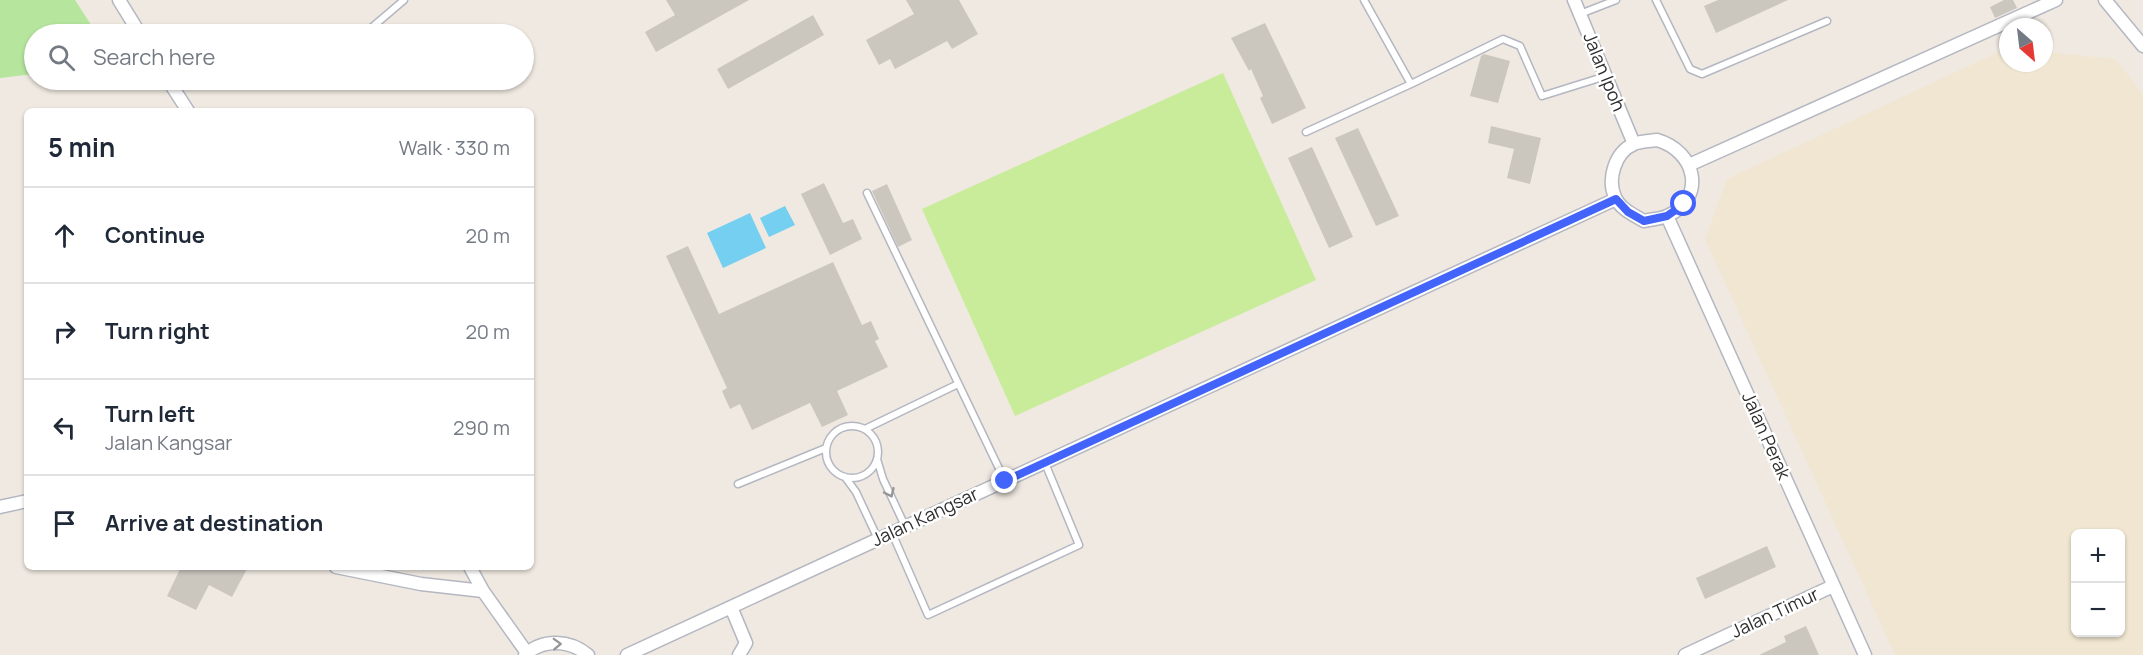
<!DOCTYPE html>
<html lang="en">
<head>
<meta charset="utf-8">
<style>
	body { margin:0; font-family:Manrope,sans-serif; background:#f6f6f7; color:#1f2937 }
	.controls { position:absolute; right:18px; bottom:18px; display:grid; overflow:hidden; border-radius:9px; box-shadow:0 2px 4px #0004 }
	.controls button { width:54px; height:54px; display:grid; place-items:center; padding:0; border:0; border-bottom:2px solid #e0e1e3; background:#fff; color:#1f2937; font:30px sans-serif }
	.compass { position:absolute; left:1999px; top:18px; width:54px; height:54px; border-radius:50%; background:#fff; box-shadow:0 2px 4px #0004; rotate:152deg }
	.stop { position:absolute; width:18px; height:18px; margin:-14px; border:4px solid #4264fb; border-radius:50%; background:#fff }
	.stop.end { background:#4264fb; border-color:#fff; box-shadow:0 2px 6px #0008 }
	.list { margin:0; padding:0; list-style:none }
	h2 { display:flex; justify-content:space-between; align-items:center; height:78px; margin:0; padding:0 24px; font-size:26px }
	h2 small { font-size:20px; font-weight:400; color:#747a83 }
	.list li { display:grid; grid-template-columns:39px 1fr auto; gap:18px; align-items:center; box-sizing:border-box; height:96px; padding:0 24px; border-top:2px solid #e0e1e3 }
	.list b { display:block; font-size:22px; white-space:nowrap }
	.list p { margin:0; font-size:20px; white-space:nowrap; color:#747a83 }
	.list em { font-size:20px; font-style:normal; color:#747a83 }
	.icon { flex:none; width:33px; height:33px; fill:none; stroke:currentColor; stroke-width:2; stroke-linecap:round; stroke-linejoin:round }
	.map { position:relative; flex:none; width:2143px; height:655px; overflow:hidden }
	.search { position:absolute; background:#fff; box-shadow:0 2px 4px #0004; left:24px; top:24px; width:510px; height:66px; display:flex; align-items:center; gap:15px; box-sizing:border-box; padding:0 21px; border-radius:33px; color:#747a83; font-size:22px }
	.panel { position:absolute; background:#fff; box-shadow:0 2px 4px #0004; left:24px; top:108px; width:510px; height:462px; border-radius:9px }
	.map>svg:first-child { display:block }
	.education { fill:#f0e6d1; fill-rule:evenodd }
	.green { fill:#b6e59e }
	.pitch { fill:#c9ec9a }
	.water { fill:#75cff0 }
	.building { fill:#cbc7bf }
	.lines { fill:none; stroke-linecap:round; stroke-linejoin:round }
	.service-casing { stroke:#b4b7c1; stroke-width:9 }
	.minor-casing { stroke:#b4b7c1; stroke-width:15 }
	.service { stroke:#fff; stroke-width:6 }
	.minor { stroke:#fff; stroke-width:12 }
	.oneway { stroke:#969696 }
	.route { stroke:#4264fb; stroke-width:8 }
	.labels { text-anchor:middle; stroke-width:5; stroke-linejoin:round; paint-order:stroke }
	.street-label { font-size:18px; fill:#2e2e2e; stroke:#fff }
</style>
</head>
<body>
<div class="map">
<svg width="2143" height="655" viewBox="0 0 2143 655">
	<rect width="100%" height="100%" fill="#efe9e1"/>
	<path class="education" d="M 2005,49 L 2008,49 L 2008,63 L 2044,63 L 2044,52 L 2115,59 L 2143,94 L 2143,655 L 1895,655 L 1705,239 L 1727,179 ZM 2076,534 L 2120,534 L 2120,632 L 2076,632 Z"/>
	<path class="green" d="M 0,0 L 75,0 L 97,34 L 34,34 L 34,74 L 0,78 Z"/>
	<path class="pitch" d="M 1223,73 L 1316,280 L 1015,416 L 922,209 Z"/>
	<path class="water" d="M 785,206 L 795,225 L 769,237 L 760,218 Z
		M 750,213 L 766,248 L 723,268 L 707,233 Z"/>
	<path class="building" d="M 666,0 L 749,0 L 656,52 L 645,32 L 675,15 Z
		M 906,0 L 959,0 L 978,34 L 952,49 L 947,41 L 895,69 L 890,59 L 879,65 L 866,40 L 914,14 Z
		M 1718,0 L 1788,0 L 1716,33 L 1704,6 Z
		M 2004,0 L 2013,0 L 2017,8 L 1995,18 L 1990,7 Z
		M 813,15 L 824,35 L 728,89 L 717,69 Z
		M 1265,23 L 1306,108 L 1272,124 L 1260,98 L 1263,96 L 1251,69 L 1249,71 L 1231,38 Z
		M 1484,54 L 1510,61 L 1498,103 L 1470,96 L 1481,56 Z
		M 1491,126 L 1541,138 L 1530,184 L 1507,178 L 1514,149 L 1488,143 Z
		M 1358,128 L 1399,216 L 1376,226 L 1335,138 Z
		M 1312,147 L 1353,237 L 1329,248 L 1288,158 Z
		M 824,183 L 843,223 L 853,219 L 862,239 L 830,255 L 801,194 Z
		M 887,184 L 912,240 L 898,247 L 872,191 Z
		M 688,246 L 719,314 L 833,262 L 862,325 L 871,321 L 879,339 L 875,341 L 888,367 L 837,391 L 848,415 L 822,427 L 810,403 L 752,430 L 740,404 L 730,409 L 722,391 L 727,388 L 666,256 Z
		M 1767,546 L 1776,567 L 1705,599 L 1696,578 Z
		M 181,567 L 248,567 L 232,597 L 209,585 L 196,610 L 167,596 Z
		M 1806,626 L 1819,655 L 1759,655 L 1786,642 L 1784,636 Z"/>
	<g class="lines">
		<g class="service-casing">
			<path id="service" d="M 1364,0 L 1411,84
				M 1656,0 L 1690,69 L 1702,74 L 1827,21
				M 1580,14 L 1616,0
				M 361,34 L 370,29 L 404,0
				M 1306,132 L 1411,84 L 1503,39 L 1520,46 L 1542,96 L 1606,76
				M 867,193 L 1005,481
				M826 452a26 26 0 1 1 52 0a26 26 0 1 1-52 0Z
				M 865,429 L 958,384
				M 877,459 L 883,479 L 905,526
				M 845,477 L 856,492 L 878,539
				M 738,484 L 826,448
				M 892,533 L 928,615 L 1079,545 L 1045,463"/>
		</g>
		<g class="minor-casing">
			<path id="minor" d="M 119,0 L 140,34
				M 1574,0 L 1634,144
				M 2105,0 L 2143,46
				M 168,80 L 188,111
				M 1657,140 C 1696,151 1707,198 1667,216 C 1661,219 1651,219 1644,221 C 1634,215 1620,209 1615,197 C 1607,179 1615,152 1634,144 C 1640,141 1650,141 1657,140 Z
				M 1689,165 L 2056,0
				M 1667,216 L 1865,655
				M 0,507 L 27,501
				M 336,567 L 421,584 L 483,591
				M 470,567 L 483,591 L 527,653
				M 731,607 L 746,643 L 739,655
				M 525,655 C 543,638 570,640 588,655
				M 627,655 L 1616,199
				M 1685,655 L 1833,586"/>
		</g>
		<use href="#service" class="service"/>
		<use href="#minor" class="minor"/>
	</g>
	<defs><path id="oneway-chevron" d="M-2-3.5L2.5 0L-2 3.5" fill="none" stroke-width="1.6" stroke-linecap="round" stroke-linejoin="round" transform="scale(1.5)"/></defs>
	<g class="oneway">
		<use href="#oneway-chevron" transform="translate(890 493) rotate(65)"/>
		<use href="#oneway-chevron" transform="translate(557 644) rotate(-2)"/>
	</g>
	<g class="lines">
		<path class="route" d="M 1005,481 L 1616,199 L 1628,212 L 1644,221 L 1667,216 L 1684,204"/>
	</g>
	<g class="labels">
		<g class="street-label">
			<text transform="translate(1604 72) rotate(68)" y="6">Jalan Ipoh</text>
			<text transform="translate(1766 436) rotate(66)" y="6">Jalan Perak</text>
			<text transform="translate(925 517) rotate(-25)" y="6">Jalan Kangsar</text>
			<text transform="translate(1775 613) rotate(-25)" y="6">Jalan Timur</text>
		</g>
	</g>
</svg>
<div class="controls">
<button>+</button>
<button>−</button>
</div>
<svg class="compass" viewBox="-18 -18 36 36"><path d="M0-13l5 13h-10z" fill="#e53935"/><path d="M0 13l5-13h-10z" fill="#747a83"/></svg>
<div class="stop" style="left:1684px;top:204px"></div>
<div class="stop end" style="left:1005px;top:481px"></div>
<div class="search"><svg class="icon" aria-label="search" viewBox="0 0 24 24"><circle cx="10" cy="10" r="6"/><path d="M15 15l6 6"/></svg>Search here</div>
<section class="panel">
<h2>5 min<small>Walk · 330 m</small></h2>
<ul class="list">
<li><svg class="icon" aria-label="ahead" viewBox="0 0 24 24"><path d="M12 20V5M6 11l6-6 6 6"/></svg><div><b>Continue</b></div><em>20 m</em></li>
<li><svg class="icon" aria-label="right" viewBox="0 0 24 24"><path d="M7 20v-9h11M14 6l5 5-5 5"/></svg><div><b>Turn right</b></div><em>20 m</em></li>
<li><svg class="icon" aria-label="left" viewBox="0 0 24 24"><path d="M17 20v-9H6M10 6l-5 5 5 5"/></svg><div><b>Turn left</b><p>Jalan Kangsar</p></div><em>290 m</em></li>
<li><svg class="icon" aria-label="arrive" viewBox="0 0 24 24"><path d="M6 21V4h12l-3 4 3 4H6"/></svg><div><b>Arrive at destination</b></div></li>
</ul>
</section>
</div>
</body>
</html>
